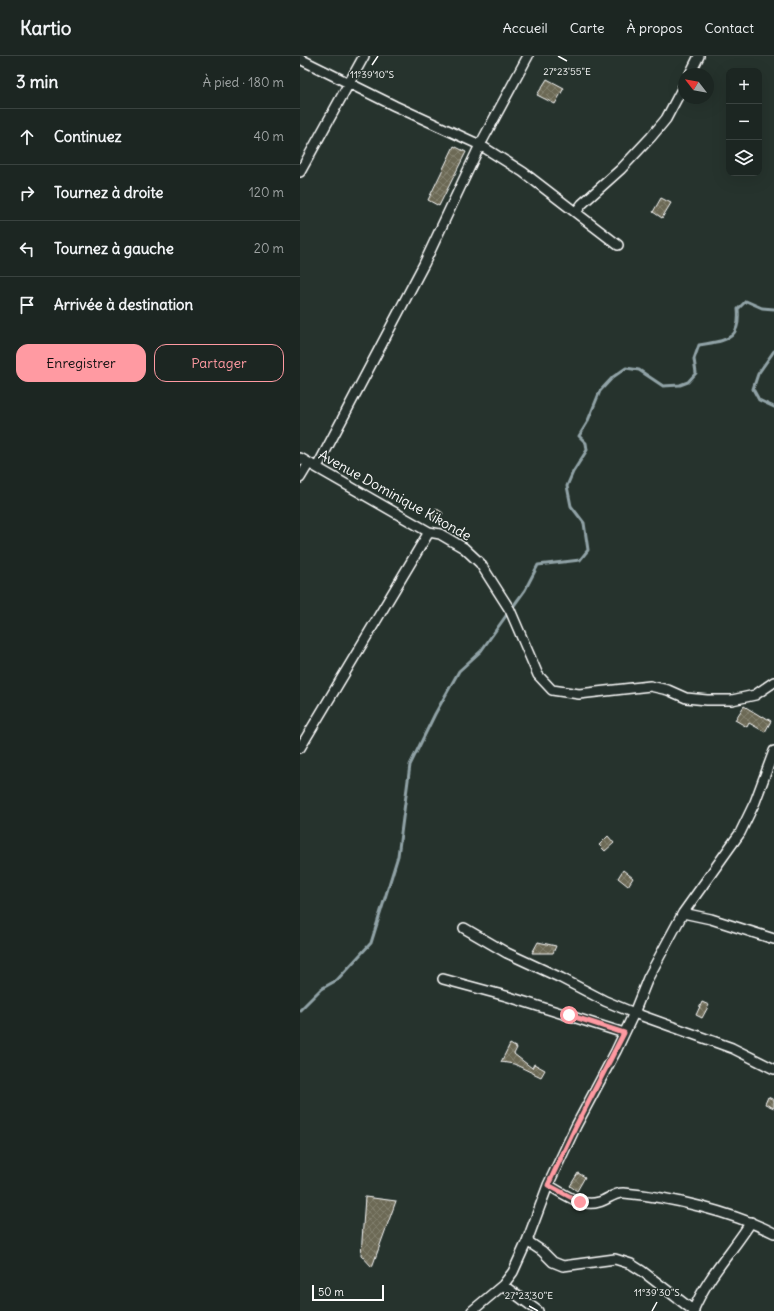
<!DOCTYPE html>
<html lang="fr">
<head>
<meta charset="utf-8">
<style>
	body { margin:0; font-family:Delius,sans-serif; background:#29322f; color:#f1f3f6 }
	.controls { position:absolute; right:12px; top:12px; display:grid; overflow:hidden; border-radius:8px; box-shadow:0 4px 16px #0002 }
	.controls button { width:36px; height:36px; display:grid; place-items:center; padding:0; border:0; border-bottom:1px solid #3a4340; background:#1c2622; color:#f1f3f6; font:20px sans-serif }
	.compass { position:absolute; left:378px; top:12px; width:36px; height:36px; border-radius:50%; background:#1c2622; box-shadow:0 4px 16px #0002; rotate:301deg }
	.scale { position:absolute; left:12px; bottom:10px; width:72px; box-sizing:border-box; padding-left:4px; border:2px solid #fff; border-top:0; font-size:11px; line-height:14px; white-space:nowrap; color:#fff; -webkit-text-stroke:3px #26332d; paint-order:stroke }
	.stop { position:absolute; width:12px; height:12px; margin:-9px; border:3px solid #ff9aa2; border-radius:50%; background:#fff }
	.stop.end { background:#ff9aa2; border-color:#fff; box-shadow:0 1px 4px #0008 }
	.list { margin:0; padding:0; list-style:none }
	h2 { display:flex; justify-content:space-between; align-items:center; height:52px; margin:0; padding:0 16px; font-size:17px }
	h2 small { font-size:13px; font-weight:400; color:#a0a5a5 }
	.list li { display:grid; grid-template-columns:26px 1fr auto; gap:12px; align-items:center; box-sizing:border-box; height:56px; padding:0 16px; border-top:1px solid #3a4340 }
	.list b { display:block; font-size:15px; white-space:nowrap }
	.list em { font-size:13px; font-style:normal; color:#a0a5a5 }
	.actions { display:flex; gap:8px; padding:12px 16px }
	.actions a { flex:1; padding:9px 0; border:1px solid #ff9aa2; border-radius:12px; text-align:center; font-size:14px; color:#ff9aa2 }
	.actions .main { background:#ff9aa2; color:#111 }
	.icon { flex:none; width:22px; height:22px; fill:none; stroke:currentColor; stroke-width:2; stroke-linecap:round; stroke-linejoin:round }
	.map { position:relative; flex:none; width:474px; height:1255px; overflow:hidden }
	header { display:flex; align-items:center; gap:24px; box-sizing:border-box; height:56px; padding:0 20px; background:#1c2622; border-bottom:1px solid #3a4340 }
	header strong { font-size:19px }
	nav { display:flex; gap:22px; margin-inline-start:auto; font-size:14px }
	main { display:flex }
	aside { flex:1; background:#1c2622 }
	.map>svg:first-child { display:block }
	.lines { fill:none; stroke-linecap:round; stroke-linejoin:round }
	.stream { stroke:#91a3a7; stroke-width:3 }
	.building { fill:url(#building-cross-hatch); stroke:#fff }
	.minor-casing { stroke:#fff; stroke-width:12 }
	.minor { stroke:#26332d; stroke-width:9 }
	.route { stroke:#ff9aa2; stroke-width:5 }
	.ticks { fill:none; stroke:#fff; stroke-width:1.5 }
	.labels { text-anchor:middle; stroke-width:3; stroke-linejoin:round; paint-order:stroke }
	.street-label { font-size:14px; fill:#fff; stroke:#26332d }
	.ticks-label { font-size:10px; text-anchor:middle; fill:#fff; stroke:#26332d; stroke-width:3; stroke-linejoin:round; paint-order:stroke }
</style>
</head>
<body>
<header>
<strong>Kartio</strong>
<nav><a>Accueil</a><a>Carte</a><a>À propos</a><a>Contact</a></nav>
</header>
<main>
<aside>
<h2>3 min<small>À pied · 180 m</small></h2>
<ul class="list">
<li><svg class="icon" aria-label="ahead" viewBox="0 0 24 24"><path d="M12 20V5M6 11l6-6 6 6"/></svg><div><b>Continuez</b></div><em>40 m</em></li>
<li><svg class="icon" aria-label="right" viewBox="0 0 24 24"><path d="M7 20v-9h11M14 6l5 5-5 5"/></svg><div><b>Tournez à droite</b></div><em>120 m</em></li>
<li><svg class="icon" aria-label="left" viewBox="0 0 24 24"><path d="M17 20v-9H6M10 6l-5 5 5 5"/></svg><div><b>Tournez à gauche</b></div><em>20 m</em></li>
<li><svg class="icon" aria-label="arrive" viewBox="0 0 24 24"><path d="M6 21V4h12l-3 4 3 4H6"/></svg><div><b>Arrivée à destination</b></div></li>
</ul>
<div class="actions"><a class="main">Enregistrer</a><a>Partager</a></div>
</aside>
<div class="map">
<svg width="474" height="1255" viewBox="0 0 474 1255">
	<defs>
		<pattern id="building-cross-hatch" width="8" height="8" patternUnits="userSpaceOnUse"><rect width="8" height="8" fill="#6c6955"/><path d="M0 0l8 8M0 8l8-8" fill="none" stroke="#82806e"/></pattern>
	</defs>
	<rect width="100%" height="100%" fill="#26332d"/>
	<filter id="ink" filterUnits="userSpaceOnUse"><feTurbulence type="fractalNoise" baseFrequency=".025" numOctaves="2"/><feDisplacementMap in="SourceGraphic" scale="8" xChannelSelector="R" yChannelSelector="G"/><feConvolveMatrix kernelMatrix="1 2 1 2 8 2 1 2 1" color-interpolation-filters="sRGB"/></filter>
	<g filter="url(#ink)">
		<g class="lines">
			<path class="stream" d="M 474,295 L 458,318 L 453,333 L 459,344 L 474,351
				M 212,552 L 225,534 L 238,509 L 280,504 L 288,494 L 284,467 L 271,450 L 267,430 L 273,416 L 287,394 L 286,387 L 279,380 L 287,367 L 300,335 L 313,321 L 326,312 L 339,314 L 363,330 L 380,329 L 388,326 L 396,317 L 394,303 L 399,289 C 426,284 441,285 438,253 L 446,245 L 462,252 L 474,253
				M 0,954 L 21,933 L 37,924 L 71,887 L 98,800 L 110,709 L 135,658 L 159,615 L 181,595 L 208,557"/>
		</g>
		<path class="building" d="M 247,23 L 264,32 L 255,48 L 237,39 Z
			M 154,90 L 166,96 L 139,150 L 128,144 Z
			M 361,142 L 371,147 L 362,162 L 353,156 Z
			M 136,452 L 143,457 L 138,465 L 131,461 Z
			M 444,650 L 462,661 L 463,660 L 471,665 L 465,676 L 449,667 L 447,671 L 435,664 Z
			M 308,780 L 314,787 L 305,795 L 299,789 Z
			M 323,814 L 333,822 L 328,830 L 318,822 Z
			M 238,886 L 256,890 L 253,897 L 232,897 Z
			M 402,946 L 409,949 L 402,962 L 396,959 Z
			M 210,988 L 217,992 L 214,998 L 232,1012 L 234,1008 L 245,1014 L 241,1021 L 214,1008 L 201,1006 Z
			M 468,1041 L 474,1044 L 474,1052 L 465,1048 Z
			M 278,1117 L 285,1121 L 277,1135 L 270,1130 Z
			M 65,1141 L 96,1145 L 72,1211 L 61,1199 Z"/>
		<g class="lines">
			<g class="minor-casing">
				<path id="minor" d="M 0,3 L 95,50 L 180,89 L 223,116 L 318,189
					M 390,18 L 399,0
					M 0,116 L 64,0
					M 276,156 L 282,148 L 321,113 L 351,81 L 366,63 L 384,29
					M 0,402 L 129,476 L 140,478 L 164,492 L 180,507 L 210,554 L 238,619 L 252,634 L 279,638 L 350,630 L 368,634 L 386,642 L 407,644 L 432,644 L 455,639 L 474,626
					M 17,411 L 124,208 L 180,89 L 228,0
					M 0,422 L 9,407
					M 0,692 L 129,476
					M 383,857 L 411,863 L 474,883
					M 164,872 L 207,897 L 261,922 L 305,945 L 334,957 L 432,992 L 474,1013
					M 143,923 L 206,940 L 324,977
					M 248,1129 C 263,1137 281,1152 299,1146 C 307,1144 315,1136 324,1137 C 371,1141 432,1156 474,1177
					M 227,1185 L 242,1195 L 253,1206 L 263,1210 L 315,1203 L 331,1208 L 342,1215 L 394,1255
					M 203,1229 L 238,1255
					M 172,1255 L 203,1229 L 213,1216 L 227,1185 L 248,1129 L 276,1070 L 316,995 L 334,957 L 348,922 L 383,857 L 440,777 L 455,746 L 474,695
					M 393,1255 C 407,1221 432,1196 451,1166"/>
			</g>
			<use href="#minor" class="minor"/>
		</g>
	</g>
	<g class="lines" filter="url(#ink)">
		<path class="route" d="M 269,959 L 324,977 L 276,1070 L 248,1129 L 280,1146"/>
	</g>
	<path class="ticks" d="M 258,0 L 267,5M 72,9 L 78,0M 229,1250 L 238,1255M 352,1255 L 357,1246"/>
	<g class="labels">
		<g class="street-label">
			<text transform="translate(95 439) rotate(29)" y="5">Avenue Dominique Kikonde</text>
		</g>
	</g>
	<g class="ticks-label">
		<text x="267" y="19">27°23'55"E</text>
		<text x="72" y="22">11°39'10"S</text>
		<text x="357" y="1240">11°39'30"S</text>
		<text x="229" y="1243">27°23'30"E</text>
	</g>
</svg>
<div class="controls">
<button>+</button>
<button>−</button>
<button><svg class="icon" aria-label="layers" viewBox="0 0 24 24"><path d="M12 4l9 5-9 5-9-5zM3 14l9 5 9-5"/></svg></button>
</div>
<svg class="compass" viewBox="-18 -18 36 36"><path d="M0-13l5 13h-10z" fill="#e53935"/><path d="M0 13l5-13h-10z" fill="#a0a5a5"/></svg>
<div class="scale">50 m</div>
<div class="stop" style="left:269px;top:959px"></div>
<div class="stop end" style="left:280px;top:1146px"></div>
</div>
</main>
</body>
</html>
